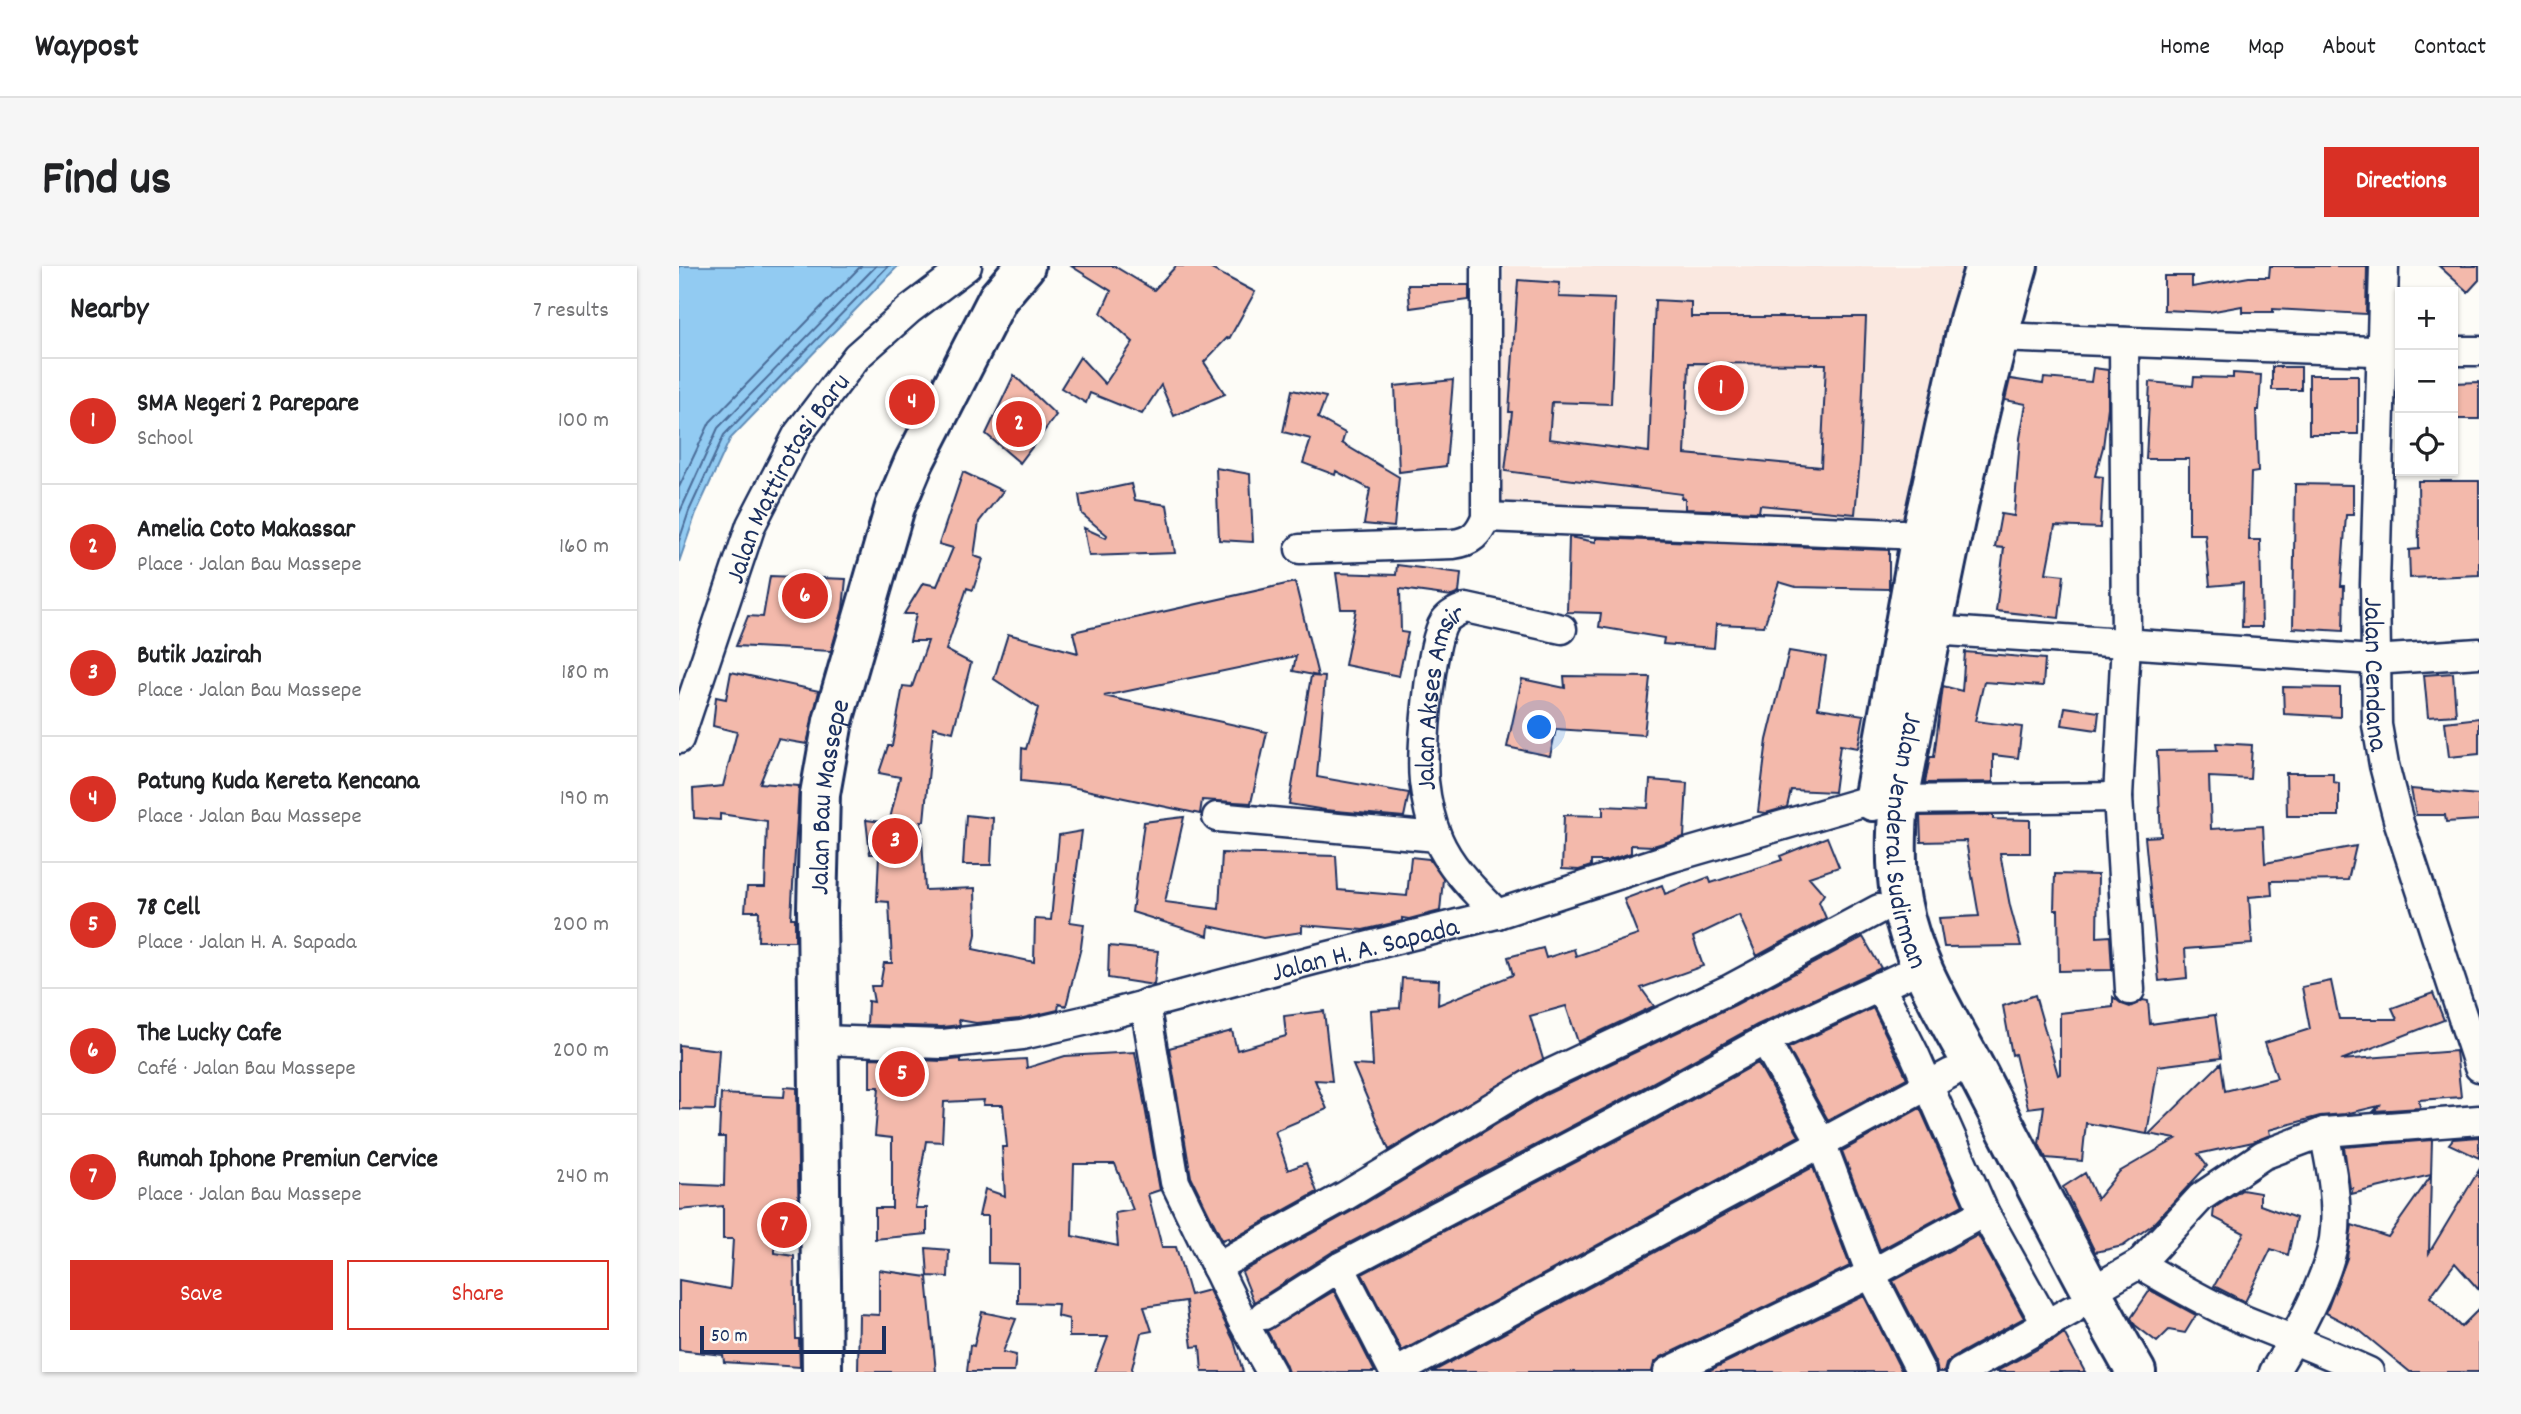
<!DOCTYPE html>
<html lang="en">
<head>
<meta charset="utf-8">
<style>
	body { margin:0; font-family:Dekko,sans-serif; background:#f6f6f6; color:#202124 }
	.controls { position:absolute; right:21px; top:21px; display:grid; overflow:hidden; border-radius:0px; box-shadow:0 2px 5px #0004 }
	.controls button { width:63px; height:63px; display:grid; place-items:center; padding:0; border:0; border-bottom:2px solid #e0e0e0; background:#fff; color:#202124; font:35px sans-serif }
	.scale { position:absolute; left:21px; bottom:18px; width:186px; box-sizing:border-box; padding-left:7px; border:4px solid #1b2f5e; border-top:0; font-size:19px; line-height:24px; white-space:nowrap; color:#1b2f5e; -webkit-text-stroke:5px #fdfcf7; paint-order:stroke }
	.you { position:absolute; left:861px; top:462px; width:24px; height:24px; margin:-18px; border:5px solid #fff; border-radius:50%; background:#1a73e8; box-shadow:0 0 0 10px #1a73e833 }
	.badge { display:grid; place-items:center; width:46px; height:46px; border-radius:50%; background:#d93025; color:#fff; font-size:23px; font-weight:700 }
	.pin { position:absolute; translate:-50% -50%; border:4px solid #fff; box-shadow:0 2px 7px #0006 }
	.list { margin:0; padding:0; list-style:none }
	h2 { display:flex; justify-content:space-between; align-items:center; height:91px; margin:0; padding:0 28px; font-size:30px }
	h2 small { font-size:23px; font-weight:400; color:#757577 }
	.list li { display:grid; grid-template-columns:46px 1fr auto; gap:21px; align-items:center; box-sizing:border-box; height:126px; padding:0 28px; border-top:2px solid #e0e0e0 }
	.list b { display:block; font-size:26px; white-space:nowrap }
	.list p { margin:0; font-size:23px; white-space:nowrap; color:#757577 }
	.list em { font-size:23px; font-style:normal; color:#757577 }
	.actions { display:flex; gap:14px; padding:21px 28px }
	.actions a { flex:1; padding:16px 0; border:2px solid #d93025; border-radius:0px; text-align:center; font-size:24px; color:#d93025 }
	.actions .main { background:#d93025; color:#fff }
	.icon { flex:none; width:38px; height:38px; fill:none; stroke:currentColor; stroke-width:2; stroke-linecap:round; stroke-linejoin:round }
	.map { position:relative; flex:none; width:1800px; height:1106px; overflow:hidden; border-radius:0px }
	header { display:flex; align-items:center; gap:42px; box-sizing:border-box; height:98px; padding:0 35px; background:#fff; border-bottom:2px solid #e0e0e0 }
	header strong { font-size:33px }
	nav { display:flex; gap:38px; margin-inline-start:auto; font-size:24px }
	.intro { display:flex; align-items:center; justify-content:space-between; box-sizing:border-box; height:168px; padding:0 42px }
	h1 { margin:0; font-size:49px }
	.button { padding:18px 32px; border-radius:0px; background:#d93025; color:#fff; font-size:24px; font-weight:700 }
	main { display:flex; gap:42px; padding:0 42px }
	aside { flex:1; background:#fff; border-radius:0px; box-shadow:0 2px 5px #0004 }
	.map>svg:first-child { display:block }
	.built { fill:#fae8e0 }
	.water { fill:#92cbf2; stroke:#628db7; stroke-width:2 }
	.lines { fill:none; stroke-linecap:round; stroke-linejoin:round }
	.shore { stroke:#4b6d99; stroke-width:2 }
	.building { fill:#f3b9ab; stroke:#1b2f5e; stroke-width:2; fill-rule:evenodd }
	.street-casing { stroke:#1b2f5e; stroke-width:33 }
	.secondary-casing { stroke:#1b2f5e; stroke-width:44 }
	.highway-casing { stroke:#1b2f5e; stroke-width:44 }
	.street { stroke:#fdfcf7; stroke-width:28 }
	.secondary { stroke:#fdfcf7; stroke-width:38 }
	.highway { stroke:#fdfcf7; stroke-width:38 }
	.labels { text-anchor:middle; stroke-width:5; stroke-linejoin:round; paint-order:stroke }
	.street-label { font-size:28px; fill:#1b2f5e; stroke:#fdfcf7 }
</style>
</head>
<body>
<header>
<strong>Waypost</strong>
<nav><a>Home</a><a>Map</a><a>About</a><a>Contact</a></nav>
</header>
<div class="intro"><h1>Find us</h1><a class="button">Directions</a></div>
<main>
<aside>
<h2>Nearby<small>7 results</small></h2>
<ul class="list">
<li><span class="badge">1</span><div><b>SMA Negeri 2 Parepare</b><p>School</p></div><em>100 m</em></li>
<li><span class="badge">2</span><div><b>Amelia Coto Makassar</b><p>Place · Jalan Bau Massepe</p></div><em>160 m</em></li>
<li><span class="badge">3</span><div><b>Butik Jazirah</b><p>Place · Jalan Bau Massepe</p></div><em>180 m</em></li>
<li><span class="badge">4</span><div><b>Patung Kuda Kereta Kencana</b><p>Place · Jalan Bau Massepe</p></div><em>190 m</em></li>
<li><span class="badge">5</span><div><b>78 Cell</b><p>Place · Jalan H. A. Sapada</p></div><em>200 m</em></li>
<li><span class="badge">6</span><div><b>The Lucky Cafe</b><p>Café · Jalan Bau Massepe</p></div><em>200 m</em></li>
<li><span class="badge">7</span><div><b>Rumah Iphone Premiun Cervice</b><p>Place · Jalan Bau Massepe</p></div><em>240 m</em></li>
</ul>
<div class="actions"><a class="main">Save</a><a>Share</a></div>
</aside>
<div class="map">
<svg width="1800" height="1106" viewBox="0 0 1800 1106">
	<rect width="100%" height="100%" fill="#fdfcf7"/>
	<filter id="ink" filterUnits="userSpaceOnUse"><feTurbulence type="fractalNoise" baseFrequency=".0143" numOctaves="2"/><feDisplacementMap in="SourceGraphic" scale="14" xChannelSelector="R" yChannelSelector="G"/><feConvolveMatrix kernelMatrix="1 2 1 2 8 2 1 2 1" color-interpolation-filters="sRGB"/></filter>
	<g filter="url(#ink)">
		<path class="built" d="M 825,0 L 1287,0 L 1234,258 L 818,244 Z"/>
		<path class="water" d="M 0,0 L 219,0 L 51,173 L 17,247 L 0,296 Z"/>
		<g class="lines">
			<path class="shore" d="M 0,221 L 31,156 L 182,0
				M 0,248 L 39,162 L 197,0
				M 0,275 L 10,245 L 45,169 L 209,0"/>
		</g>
		<path class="building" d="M 392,0 L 435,0 L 475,24 L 497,0 L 527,0 L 576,26 L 550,73 L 548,72 L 525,96 L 546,128 L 495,150 L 482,119 L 463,148 L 411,127 L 407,137 L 382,122 L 401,91 L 426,118 L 454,76 L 422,47 L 432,25 Z
			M 1591,0 L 1688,0 L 1687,48 L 1594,43 L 1594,46 L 1563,46 L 1563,40 L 1530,46 L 1485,44 L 1485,10 L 1513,10 L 1513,21 L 1570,11 L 1590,11 Z
			M 1760,0 L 1800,0 L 1800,14 L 1789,26 Z
			M 839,14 L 881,17 L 880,31 L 936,33 L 932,138 L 873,136 L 870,173 L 970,186 L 976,34 L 1012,36 L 1012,51 L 1187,51 L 1181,195 L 1176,248 L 1081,239 L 1080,246 L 1006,243 L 1006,233 L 1002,232 L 1003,228 L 826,205 L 833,146 L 830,146 ZM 1010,97 L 1147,98 L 1142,201 L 1006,188 Z
			M 729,19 L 790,19 L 790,34 L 731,42 Z
			M 1593,101 L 1622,101 L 1622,124 L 1593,124 Z
			M 1414,102 L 1429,104 L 1429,141 L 1424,181 L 1416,210 L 1424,211 L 1421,262 L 1376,260 L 1367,307 L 1385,309 L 1380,352 L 1317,345 L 1325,282 L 1316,281 L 1322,248 L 1335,250 L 1341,172 L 1347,138 L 1326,134 L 1331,113 L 1364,118 L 1365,112 L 1412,116 Z
			M 1554,107 L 1582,109 L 1580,144 L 1577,144 L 1579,206 L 1572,207 L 1570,274 L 1581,274 L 1583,361 L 1563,361 L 1564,317 L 1531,320 L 1526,268 L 1510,268 L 1510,193 L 1467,193 L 1471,116 L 1514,120 L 1515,111 L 1554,112 Z
			M 335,109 L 377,149 L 341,197 L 307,168 Z
			M 1630,109 L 1679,109 L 1679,168 L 1630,168 Z
			M 774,114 L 767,200 L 720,206 L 716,120 Z
			M 1800,116 L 1800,153 L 1774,153 L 1774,117 Z
			M 613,124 L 647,131 L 639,152 L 666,167 L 663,177 L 720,211 L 715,261 L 685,258 L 691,223 L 657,205 L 656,209 L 624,197 L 632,173 L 604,166 Z
			M 537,202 L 571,208 L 574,276 L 540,274 Z
			M 284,206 L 324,225 L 300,256 L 295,290 L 304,293 L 294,324 L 288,322 L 267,384 L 292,397 L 274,466 L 254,461 L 245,555 L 242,555 L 246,624 L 296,622 L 297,668 L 294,683 L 355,696 L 356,653 L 372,654 L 380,569 L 403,565 L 391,656 L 405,658 L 402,681 L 387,740 L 380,738 L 379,744 L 340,753 L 297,757 L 280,754 L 281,759 L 263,761 L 188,759 L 189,735 L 195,736 L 192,720 L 201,720 L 205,697 L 213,697 L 210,636 L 198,635 L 200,588 L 191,588 L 187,554 L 210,557 L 221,511 L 200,507 L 209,480 L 213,480 L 224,420 L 233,421 L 249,375 L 231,375 L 237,348 L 225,348 L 244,317 L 258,320 L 274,282 L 260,278 Z
			M 1739,215 L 1800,215 L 1800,309 L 1731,312 L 1730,284 L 1740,283 Z
			M 452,218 L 456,234 L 488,239 L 496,287 L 410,290 L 405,262 L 427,272 L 428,269 L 403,248 L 400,229 Z
			M 1616,218 L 1674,219 L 1674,249 L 1667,249 L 1662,320 L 1665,320 L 1664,365 L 1614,362 Z
			M 890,271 L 917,276 L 917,272 L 1210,284 L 1210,323 L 1117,321 L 1100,316 L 1085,360 L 1037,358 L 1035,382 L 984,378 L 985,372 L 920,361 L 922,347 L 888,346 Z
			M 718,299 L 782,307 L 780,327 L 773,330 L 721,323 L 722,366 L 729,367 L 720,410 L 666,399 L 677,343 L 662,343 L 657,307 L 717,309 Z
			M 91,310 L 167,313 L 164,343 L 152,385 L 57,380 L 69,350 L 84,351 Z
			M 616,316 L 639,410 L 614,405 L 617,390 L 425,430 L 588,466 L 572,537 L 523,534 L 521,548 L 388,520 L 342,515 L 343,482 L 347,483 L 359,442 L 315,413 L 329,368 L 399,387 L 394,366 Z
			M 1110,385 L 1147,391 L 1139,442 L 1185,449 L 1179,482 L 1161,479 L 1155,526 L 1112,524 L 1108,541 L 1087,547 L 1079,546 L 1088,474 Z
			M 1286,386 L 1366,393 L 1364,420 L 1305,416 L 1296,455 L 1343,461 L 1339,492 L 1314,489 L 1314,516 L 1246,517 L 1251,491 L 1255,491 L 1264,420 L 1283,425 Z
			M 52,406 L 140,425 L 128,478 L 99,473 L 81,517 L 120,520 L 112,652 L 116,652 L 116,675 L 79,675 L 80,645 L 66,645 L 68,621 L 86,621 L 88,555 L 41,548 L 41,554 L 15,552 L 14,523 L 44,520 L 58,466 L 34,460 L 37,431 L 47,433 Z
			M 1774,407 L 1777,449 L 1749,451 L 1745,409 Z
			M 632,410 L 646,411 L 638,511 L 730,527 L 725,551 L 646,544 L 610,538 Z
			M 885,410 L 971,411 L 965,469 L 877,463 L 871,490 L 828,481 L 843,413 L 886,422 Z
			M 1604,421 L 1661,422 L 1661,451 L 1605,448 Z
			M 1386,441 L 1420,446 L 1418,464 L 1383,459 Z
			M 1800,452 L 1800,488 L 1770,491 L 1766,456 Z
			M 1537,477 L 1573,479 L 1571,513 L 1530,511 L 1532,563 L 1584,560 L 1586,597 L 1677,580 L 1669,614 L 1592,615 L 1593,629 L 1570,631 L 1573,678 L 1506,683 L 1508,712 L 1480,715 L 1466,571 L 1482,570 L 1478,485 L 1538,484 Z
			M 1607,507 L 1654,507 L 1654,516 L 1660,517 L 1660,550 L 1608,550 Z
			M 971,514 L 1008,517 L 1005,571 L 974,580 L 952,579 L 952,587 L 927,595 L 912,595 L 912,600 L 900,604 L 883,603 L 885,549 L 924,550 L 924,540 L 969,542 Z
			M 1732,523 L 1800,529 L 1800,554 L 1767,556 L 1766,549 L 1737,549 Z
			M 287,549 L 314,552 L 312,599 L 284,599 Z
			M 1314,549 L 1314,553 L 1351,554 L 1351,587 L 1321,587 L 1331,640 L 1342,680 L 1265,681 L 1260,652 L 1300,650 L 1287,575 L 1242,576 L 1241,550 Z
			M 505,551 L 486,636 L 540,643 L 543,587 L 657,590 L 659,624 L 728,630 L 732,591 L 750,593 L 764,613 L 761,645 L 730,653 L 723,652 L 723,655 L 684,664 L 623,659 L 623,666 L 584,672 L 530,660 L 529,670 L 453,646 L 465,556 Z
			M 1148,571 L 1160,601 L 1130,611 L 1145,628 L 1140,636 L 1147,652 L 1078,690 L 1060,649 L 1014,671 L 1024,700 L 962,722 L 975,740 L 899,776 L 887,740 L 851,750 L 864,793 L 710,884 L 674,799 L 694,800 L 691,744 L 721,742 L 723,712 L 760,714 L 759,739 L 834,709 L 829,691 L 864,682 L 867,692 L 895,683 L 897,690 L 959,669 L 945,633 L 983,619 L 986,628 L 1030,611 L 1032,617 L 1103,594 L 1101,590 Z
			M 1376,608 L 1419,609 L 1418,671 L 1431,670 L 1433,704 L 1380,705 L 1379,644 L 1375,644 Z
			M 1184,671 L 1202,702 L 1078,759 L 946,832 L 653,986 L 575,1036 L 563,1006 L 675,944 L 866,829 L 1056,739 Z
			M 430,680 L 479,685 L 475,719 L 429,712 Z
			M 1652,715 L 1660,753 L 1718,753 L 1713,742 L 1754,727 L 1765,754 L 1662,794 L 1777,785 L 1782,831 L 1740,834 L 1741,842 L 1695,845 L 1700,840 L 1666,848 L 1641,850 L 1590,864 L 1591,869 L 1574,876 L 1519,888 L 1528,900 L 1473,959 L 1444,980 L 1416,986 L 1384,921 L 1406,907 L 1418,933 L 1440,906 L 1497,873 L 1470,868 L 1542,797 L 1546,825 L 1598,812 L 1586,777 L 1631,763 L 1623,721 Z
			M 1356,729 L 1379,809 L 1381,808 L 1381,747 L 1434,741 L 1434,731 L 1443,738 L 1451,741 L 1464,734 L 1469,735 L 1471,758 L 1536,749 L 1542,792 L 1479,800 L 1468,868 L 1407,857 L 1403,895 L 1367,892 L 1360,878 L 1365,840 L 1349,842 L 1336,788 L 1333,789 L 1324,740 Z
			M 1194,742 L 1228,812 L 1149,854 L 1109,782 Z
			M 645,745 L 653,815 L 636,814 L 648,843 L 596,865 L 609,904 L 627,897 L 638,926 L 550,975 L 549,972 L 543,974 L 512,911 L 490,782 L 553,765 L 558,784 L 607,770 L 605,750 Z
			M 0,779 L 40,784 L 36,844 L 0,843 Z
			M 456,786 L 481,924 L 469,928 L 483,981 L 497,981 L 511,1029 L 530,1024 L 555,1075 L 564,1106 L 523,1106 L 521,1080 L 513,1081 L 507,1035 L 465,1041 L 473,1065 L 462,1067 L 452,1106 L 416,1106 L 429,1071 L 390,1071 L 390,1053 L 378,1050 L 379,1038 L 339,1037 L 339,998 L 309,997 L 309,950 L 300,950 L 306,923 L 326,930 L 323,881 L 328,881 L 324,839 L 304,839 L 305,834 L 265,836 L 263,876 L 247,875 L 236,942 L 248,942 L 248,968 L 196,973 L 196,942 L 213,942 L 213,872 L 196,870 L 200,821 L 191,821 L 191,792 L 263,795 L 282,793 L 282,797 L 347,793 L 348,802 L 386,790 ZM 395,898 L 436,898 L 454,944 L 436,947 L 439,980 L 393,970 Z
			M 1079,797 L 1120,870 L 723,1085 L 683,1008 L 962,862 Z
			M 106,821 L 118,822 L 120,980 L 96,982 L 96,987 L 115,990 L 117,1073 L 120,1073 L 121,1101 L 45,1096 L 44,1089 L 0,1084 L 0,1014 L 51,1023 L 54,973 L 44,973 L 44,940 L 0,944 L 0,918 L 45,920 L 46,871 L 40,871 L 42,828 L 105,831 Z
			M 1241,842 L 1284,939 L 1201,984 L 1163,885 Z
			M 1800,871 L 1800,892 L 1770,878 L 1774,873 Z
			M 1753,874 L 1752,909 L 1672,928 L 1674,922 L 1671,922 L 1665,881 Z
			M 1134,901 L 1171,1000 L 982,1091 L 975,1097 L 973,1106 L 753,1106 Z
			M 1800,904 L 1800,1024 L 1776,997 L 1751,1031 L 1782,1061 L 1800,1043 L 1800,1106 L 1731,1106 L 1680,1064 L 1647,1047 L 1668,992 L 1673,959 L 1709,971 L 1752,910 L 1750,987 Z
			M 1563,924 L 1581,927 L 1581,939 L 1617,952 L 1609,989 L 1592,983 L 1566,1036 L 1535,1020 L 1565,967 L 1534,951 L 1535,942 Z
			M 1299,969 L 1345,1052 L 1274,1091 L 1267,1098 L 1265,1106 L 1259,1106 L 1257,1098 L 1214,1015 Z
			M 247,982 L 270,984 L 269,1011 L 249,1010 Z
			M 200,1004 L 248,1011 L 257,1106 L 179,1106 L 180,1048 L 200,1049 Z
			M 1471,1024 L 1517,1049 L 1506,1067 L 1490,1064 L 1478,1076 L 1456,1059 L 1452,1052 Z
			M 655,1025 L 696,1106 L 609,1106 L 606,1098 L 588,1065 Z
			M 1185,1030 L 1223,1106 L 1027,1106 Z
			M 303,1046 L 337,1053 L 324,1086 L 337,1089 L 335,1106 L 288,1106 L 291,1079 L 295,1080 Z
			M 1385,1067 L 1406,1106 L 1316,1106 L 1377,1073 Z"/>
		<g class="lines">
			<g class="street-casing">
				<g id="street">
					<path id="s1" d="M 1705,0 L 1696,319 L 1698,459 L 1705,499 L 1720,557 L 1800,801"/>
					<path d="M 1319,71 L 1721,86"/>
					<path d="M 1774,85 L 1800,85"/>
					<path d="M 807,251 L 1242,269 L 1261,273"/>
					<path d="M 621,283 L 774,278 C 792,276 800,268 807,251 L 807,0"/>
					<path d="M 1253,364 L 1695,394 L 1800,387"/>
					<path id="s2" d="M 0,473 L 72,259 L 119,168 L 178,90 L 231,43 L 288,0"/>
					<path d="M 1439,531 L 1451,724"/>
					<path d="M 538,551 L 758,571"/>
					<path id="s3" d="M 818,648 C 796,625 772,603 759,573 C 752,556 747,533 745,515 C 742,487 751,378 765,356 C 771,348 778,345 787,342 L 883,363"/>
					<path d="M 466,738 L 496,916 L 564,1056 L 592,1106"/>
					<path id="s4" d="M 141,774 L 264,778 L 343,769 L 413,753 L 634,694 L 818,648 L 994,591 L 1194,533 L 1220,534 L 1439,531 L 1447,376 L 1445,76"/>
					<path d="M 1086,774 L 1142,876 L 1192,1008 L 1242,1106"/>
					<path d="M 1305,946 L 1368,1059"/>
					<path d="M 1460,998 C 1494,1018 1529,1038 1565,1054 C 1607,1071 1649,1087 1690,1106"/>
					<path d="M 537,1001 L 666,930 L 858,814 L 1049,724 L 1200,643"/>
					<path d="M 661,1001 L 715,1106"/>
					<path d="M 1411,1026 L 1460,998 L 1522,931 L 1584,889 L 1645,866 L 1800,854"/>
					<path d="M 585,1049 L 661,1001 L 954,847 L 1086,774 L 1224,710"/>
					<path d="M 718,1106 L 1272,807"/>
					<path d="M 989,1106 L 1192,1008 L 1305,946 L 1235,787 L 1201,720"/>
					<path d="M 1282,1106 L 1393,1044"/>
					<path d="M 1595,1106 C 1616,1072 1649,1013 1655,973 C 1660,939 1652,900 1645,866"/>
				</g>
			</g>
			<g class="secondary-casing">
				<g id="secondary">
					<path id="s5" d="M 1339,0 C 1288,176 1255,355 1220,534 C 1217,568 1216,602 1222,635 C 1234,701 1272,756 1302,814 C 1353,912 1402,1010 1457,1106"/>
					<path d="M 1194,535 L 1242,269 L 1290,53 L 1306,0"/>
				</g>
			</g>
			<g class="highway-casing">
				<g id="highway">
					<path id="s6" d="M 143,1106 L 138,643 L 141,528 L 154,455 L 216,241 L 235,196 L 319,32 L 346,0"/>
				</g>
			</g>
			<use href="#street" class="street"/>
			<use href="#secondary" class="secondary"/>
			<use href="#highway" class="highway"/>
		</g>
	</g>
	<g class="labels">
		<g class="street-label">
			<text dy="10" stroke="none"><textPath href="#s2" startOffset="284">Jalan Mattirotasi Baru</textPath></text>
			<text dy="10" stroke="none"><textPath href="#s1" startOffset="408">Jalan Cendana</textPath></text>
			<text dy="10" stroke="none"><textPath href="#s3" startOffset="242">Jalan Akses Amsir</textPath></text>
			<text dy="10" stroke="none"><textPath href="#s6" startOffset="576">Jalan Bau Massepe</textPath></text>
			<text dy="10" stroke="none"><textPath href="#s5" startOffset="588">Jalan Jenderal Sudirman</textPath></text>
			<text dy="10" stroke="none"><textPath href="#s4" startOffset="556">Jalan H. A. Sapada</textPath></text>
		</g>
	</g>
</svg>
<div class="controls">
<button>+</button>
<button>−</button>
<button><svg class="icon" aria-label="locate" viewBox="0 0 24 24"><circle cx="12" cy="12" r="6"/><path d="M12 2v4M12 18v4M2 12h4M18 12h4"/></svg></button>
</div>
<div class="scale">50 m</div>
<div class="you"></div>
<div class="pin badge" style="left:1042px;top:122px">1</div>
<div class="pin badge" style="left:340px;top:158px">2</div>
<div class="pin badge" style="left:216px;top:575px">3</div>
<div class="pin badge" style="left:233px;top:136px">4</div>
<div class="pin badge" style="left:223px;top:808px">5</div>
<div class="pin badge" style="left:126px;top:330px">6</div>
<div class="pin badge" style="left:105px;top:959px">7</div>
</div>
</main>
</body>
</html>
